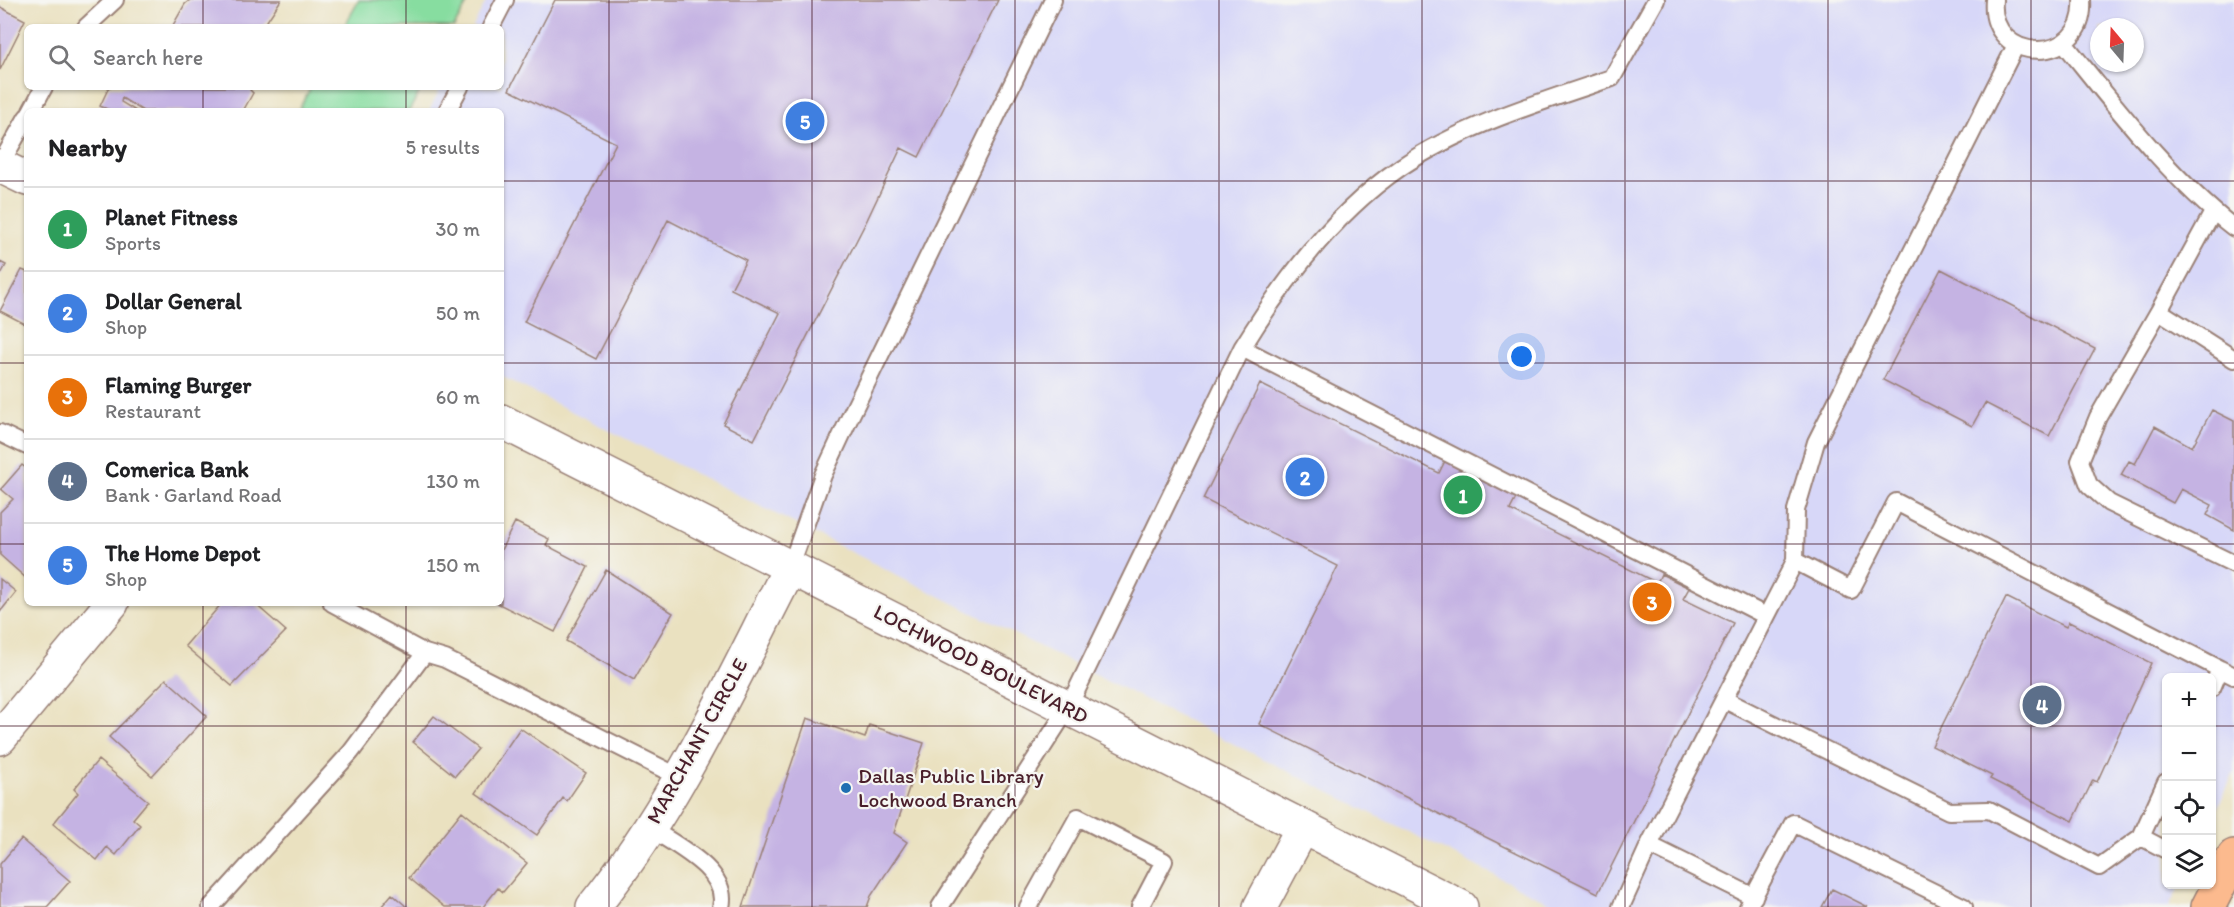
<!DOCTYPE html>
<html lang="en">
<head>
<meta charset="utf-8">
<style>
	body { margin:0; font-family:Itim,sans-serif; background:#f2f2f2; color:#202124 }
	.controls { position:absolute; right:18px; bottom:18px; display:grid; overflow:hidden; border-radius:9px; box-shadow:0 2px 4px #0004 }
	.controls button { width:54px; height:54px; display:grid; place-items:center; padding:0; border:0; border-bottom:2px solid #e0e0e0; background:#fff; color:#202124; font:30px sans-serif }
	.compass { position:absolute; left:2090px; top:18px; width:54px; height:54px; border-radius:50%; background:#fff; box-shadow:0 2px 4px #0004; rotate:341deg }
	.you { position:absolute; left:1522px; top:357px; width:21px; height:21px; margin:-15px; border:4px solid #fff; border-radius:50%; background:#1a73e8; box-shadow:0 0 0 9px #1a73e833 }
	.badge { display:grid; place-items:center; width:39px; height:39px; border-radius:50%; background:#0f766e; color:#fff; font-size:20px; font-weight:700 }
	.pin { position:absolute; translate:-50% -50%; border:3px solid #fff; box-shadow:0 2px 6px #0006 }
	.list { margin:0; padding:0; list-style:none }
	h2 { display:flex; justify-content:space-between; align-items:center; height:78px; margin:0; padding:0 24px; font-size:26px }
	h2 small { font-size:20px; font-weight:400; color:#757577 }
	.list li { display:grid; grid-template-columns:39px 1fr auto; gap:18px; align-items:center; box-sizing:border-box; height:84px; padding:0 24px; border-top:2px solid #e0e0e0 }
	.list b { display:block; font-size:22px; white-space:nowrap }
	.list p { margin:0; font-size:20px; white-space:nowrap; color:#757577 }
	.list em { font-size:20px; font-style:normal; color:#757577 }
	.icon { flex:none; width:33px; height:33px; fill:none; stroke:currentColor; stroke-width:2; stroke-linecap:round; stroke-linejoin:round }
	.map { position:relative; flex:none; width:2234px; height:907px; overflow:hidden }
	.search { position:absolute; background:#fff; box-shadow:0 2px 4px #0004; left:24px; top:24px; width:480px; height:66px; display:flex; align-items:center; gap:15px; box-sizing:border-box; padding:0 21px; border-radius:9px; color:#757577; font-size:22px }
	.panel { position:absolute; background:#fff; box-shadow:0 2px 4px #0004; left:24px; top:108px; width:480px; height:498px; border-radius:9px }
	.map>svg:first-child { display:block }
	.built { fill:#d7d7f8; fill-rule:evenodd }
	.green { fill:#87dda0; stroke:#687e66; stroke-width:1.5 }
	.building { fill:#c5b3e3 }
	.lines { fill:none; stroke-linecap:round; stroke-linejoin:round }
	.service-casing { stroke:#9a8076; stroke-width:20 }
	.minor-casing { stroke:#9a8076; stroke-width:36 }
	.tertiary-casing { stroke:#9a8076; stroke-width:36 }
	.primary-casing { stroke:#9a8076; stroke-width:36 }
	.service { stroke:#fff; stroke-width:16 }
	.minor { stroke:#fff; stroke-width:33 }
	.tertiary { stroke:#fff; stroke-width:33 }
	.primary { stroke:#fcba8e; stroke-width:33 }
	.grid { fill:none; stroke:#4a1f2b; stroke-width:1.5; stroke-opacity:0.55 }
	.poi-dot { fill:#1f6fb2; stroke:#f6f6f2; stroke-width:2 }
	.labels { text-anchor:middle; stroke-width:4.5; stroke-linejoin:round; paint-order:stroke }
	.street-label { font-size:21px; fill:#4a1f2b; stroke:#f6f6f2 }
	.poi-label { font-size:21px; fill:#4a1f2b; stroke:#f6f6f2; text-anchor:start }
</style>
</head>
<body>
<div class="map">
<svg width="2234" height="907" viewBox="0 0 2234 907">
	<rect width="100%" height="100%" fill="#f6f6f2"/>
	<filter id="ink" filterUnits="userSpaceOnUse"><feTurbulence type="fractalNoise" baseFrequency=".0167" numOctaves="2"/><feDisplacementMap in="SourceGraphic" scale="12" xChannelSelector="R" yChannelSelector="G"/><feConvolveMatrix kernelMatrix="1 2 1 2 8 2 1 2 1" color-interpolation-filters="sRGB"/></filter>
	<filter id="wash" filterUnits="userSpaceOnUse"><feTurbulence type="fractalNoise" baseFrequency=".008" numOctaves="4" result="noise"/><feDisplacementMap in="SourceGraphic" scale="24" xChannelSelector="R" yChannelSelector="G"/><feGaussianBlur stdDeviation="1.35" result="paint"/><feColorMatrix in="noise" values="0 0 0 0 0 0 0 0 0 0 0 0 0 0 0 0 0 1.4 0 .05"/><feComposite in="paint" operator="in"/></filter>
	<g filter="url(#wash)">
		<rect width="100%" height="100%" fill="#eae1c0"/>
		<path class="built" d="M 487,0 L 2234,0 L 2234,773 L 2212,819 L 2212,678 L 2166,678 L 2166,884 L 2180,885 L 2169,907 L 1558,907 L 501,376 L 501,111 L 429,111 L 441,87 L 501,87 L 501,27 L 473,27 ZM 2099,27 L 2135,27 L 2135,63 L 2099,63 Z"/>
		<path class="green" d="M 359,0 L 469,0 L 454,27 L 344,27 Z
			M 311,87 L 422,87 L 409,111 L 298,111 Z"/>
		<g id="blocks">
			<path class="building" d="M 190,0 L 281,0 L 263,27 L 172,27 L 185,4 Z
				M 555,0 L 998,0 L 919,157 L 901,148 L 867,220 L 754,440 L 723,424 L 780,313 L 731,289 L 746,260 L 668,220 L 596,359 L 524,322 L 616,143 L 509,90 Z
				M 0,7 L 25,20 L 0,70 Z
				M 109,87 L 252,87 L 250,90 L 253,93 L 243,111 L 143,111 L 122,98 L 121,102 L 136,111 L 112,111 L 100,106 Z
				M 0,262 L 6,265 L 0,276 Z
				M 1941,269 L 2095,349 L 2049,436 L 1985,403 L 1972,426 L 1883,380 Z
				M 22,270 L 27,272 L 27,325 L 0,311 Z
				M 1260,384 L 1439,473 L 1446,459 L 1518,494 L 1510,510 L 1657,583 L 1661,574 L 1689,588 L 1683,599 L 1733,623 L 1598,893 L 1259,724 L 1338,566 L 1203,499 Z
				M 2212,410 L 2234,421 L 2234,530 L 2207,515 L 2212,505 L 2181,489 L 2173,503 L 2121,475 L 2129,461 L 2135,464 L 2155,426 L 2192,447 Z
				M 22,465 L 27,469 L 27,579 L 0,555 L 0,512 L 13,499 L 1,489 Z
				M 515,522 L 549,539 L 546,545 L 588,567 L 555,632 L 497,603 L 501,603 L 501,550 Z
				M 606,570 L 673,613 L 634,680 L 566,641 Z
				M 0,579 L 16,592 L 0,612 Z
				M 2006,597 L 2066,627 L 2069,622 L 2151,663 L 2097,782 L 2093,780 L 2073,821 L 1990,779 L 1992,776 L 1932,746 Z
				M 222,603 L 234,605 L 254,603 L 286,631 L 232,686 L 185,646 Z
				M 166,679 L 207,716 L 152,776 L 109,737 Z
				M 434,716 L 478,749 L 455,776 L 413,742 Z
				M 807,718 L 865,738 L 869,725 L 924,743 L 894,833 L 907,842 L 871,896 L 867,907 L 743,907 Z
				M 520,728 L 586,773 L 567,801 L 563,798 L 537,835 L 476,793 Z
				M 98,760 L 148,801 L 133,819 L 140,825 L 116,855 L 107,847 L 97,860 L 53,824 L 78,793 L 74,789 Z
				M 462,811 L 527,863 L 503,892 L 498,888 L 483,907 L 445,907 L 409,878 Z
				M 21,839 L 70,881 L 47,907 L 0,907 L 0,864 Z
				M 1832,889 L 1868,907 L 1822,907 Z
				M 392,894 L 407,907 L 381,907 Z"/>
		</g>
	</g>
	<g filter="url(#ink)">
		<use href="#blocks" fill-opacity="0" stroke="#9a8076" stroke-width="1.5"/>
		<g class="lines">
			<g class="service-casing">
				<path id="service" d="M 1656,0 L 1612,78 C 1541,102 1463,125 1401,167 C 1335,212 1283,281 1242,348 L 1766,616
					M 1994,0 C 1988,66 2087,67 2082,0
					M 86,27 L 115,0
					M 491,27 L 505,0
					M 2064,43 C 2116,107 2169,177 2234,228
					M 31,111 L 44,87
					M 447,111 L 460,87
					M 0,165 L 27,117
					M 2159,311 L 2213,212
					M 2234,359 L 2159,311 L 2098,417 L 2080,461 L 2089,485 L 2109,503 L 2234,564
					M 0,433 L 27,446
					M 1795,561 L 1851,590 L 1896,502 L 2220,669
					M 790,568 L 823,475 L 851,415 L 1053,0
					M 332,603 L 425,653
					M 2212,688 L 2220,669 L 2234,676
					M 1725,700 L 1949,811 L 1989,810 L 2099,867 L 2141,837 L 2166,782
					M 650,828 C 675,845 730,871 721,907
					M 2141,837 L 2166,850
					M 1649,845 L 1754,897
					M 211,907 L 351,752 L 425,653 L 445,659 L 681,778
					M 940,907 L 1068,708 L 1242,348
					M 1028,907 L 1078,817 L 1164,861 L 1140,907
					M 1621,907 L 1649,845 L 1795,561 L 1796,510 L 1816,442 L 2016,45
					M 1748,907 L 1793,823 L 1964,907"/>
			</g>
			<g class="minor-casing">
				<path id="minor" d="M 0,738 L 112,603
					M 593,907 C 676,805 730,684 790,568
					M 1260,907 L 1303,827"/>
			</g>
			<g class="tertiary-casing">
				<path id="tertiary" d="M 0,166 L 27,179
					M 501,421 L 1461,907"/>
			</g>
			<g class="primary-casing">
				<path id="primary" d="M 2208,907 L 2234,856"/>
			</g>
			<use href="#service" class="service"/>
			<use href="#minor" class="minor"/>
			<use href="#tertiary" class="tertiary"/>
			<use href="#primary" class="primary"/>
		</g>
	</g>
	<path class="grid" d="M 203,0 L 203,27M 406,0 L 406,27M 609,0 L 609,907M 812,0 L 812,907M 1015,0 L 1015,907M 1219,0 L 1219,907M 1422,0 L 1422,907M 1625,0 L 1625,907M 1828,0 L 1828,907M 2031,0 L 2031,907M 203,87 L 203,111M 406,87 L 406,111M 0,181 L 27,181M 501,181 L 2234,181M 0,363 L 27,363M 501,363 L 2234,363M 0,544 L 27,544M 501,544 L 2234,544M 203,603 L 203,907M 406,603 L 406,907M 0,726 L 2166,726M 2212,726 L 2234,726"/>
	<circle class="poi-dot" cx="846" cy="788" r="6"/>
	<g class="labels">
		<g class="street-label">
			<text transform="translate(981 664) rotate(27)" y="7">LOCHWOOD BOULEVARD</text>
			<text transform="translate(697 741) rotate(-61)" y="7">MARCHANT CIRCLE</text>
		</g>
		<g class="poi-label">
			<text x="858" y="783">Dallas Public Library<tspan x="858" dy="24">Lochwood Branch</tspan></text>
		</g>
	</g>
</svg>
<div class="controls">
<button>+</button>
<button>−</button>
<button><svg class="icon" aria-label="locate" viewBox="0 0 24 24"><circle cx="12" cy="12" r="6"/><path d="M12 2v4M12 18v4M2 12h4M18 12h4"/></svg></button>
<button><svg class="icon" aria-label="layers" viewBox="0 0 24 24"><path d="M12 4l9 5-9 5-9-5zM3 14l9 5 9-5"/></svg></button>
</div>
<svg class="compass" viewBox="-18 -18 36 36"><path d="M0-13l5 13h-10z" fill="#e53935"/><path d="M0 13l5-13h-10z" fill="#757577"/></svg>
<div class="you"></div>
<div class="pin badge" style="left:1463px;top:495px;background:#2e9e5b">1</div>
<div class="pin badge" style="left:1305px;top:477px;background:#3f7fe0">2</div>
<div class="pin badge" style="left:1652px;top:602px;background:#e8710a">3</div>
<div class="pin badge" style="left:2042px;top:705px;background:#5c6f8a">4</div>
<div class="pin badge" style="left:805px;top:121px;background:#3f7fe0">5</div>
<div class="search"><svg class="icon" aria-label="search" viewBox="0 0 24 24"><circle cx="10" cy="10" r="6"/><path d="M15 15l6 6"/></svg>Search here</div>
<section class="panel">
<h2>Nearby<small>5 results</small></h2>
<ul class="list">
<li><span class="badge" style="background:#2e9e5b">1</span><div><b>Planet Fitness</b><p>Sports</p></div><em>30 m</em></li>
<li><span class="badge" style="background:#3f7fe0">2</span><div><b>Dollar General</b><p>Shop</p></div><em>50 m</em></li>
<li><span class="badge" style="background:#e8710a">3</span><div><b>Flaming Burger</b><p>Restaurant</p></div><em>60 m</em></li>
<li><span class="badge" style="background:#5c6f8a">4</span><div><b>Comerica Bank</b><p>Bank · Garland Road</p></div><em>130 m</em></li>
<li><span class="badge" style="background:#3f7fe0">5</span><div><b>The Home Depot</b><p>Shop</p></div><em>150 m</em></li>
</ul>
</section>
</div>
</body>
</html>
